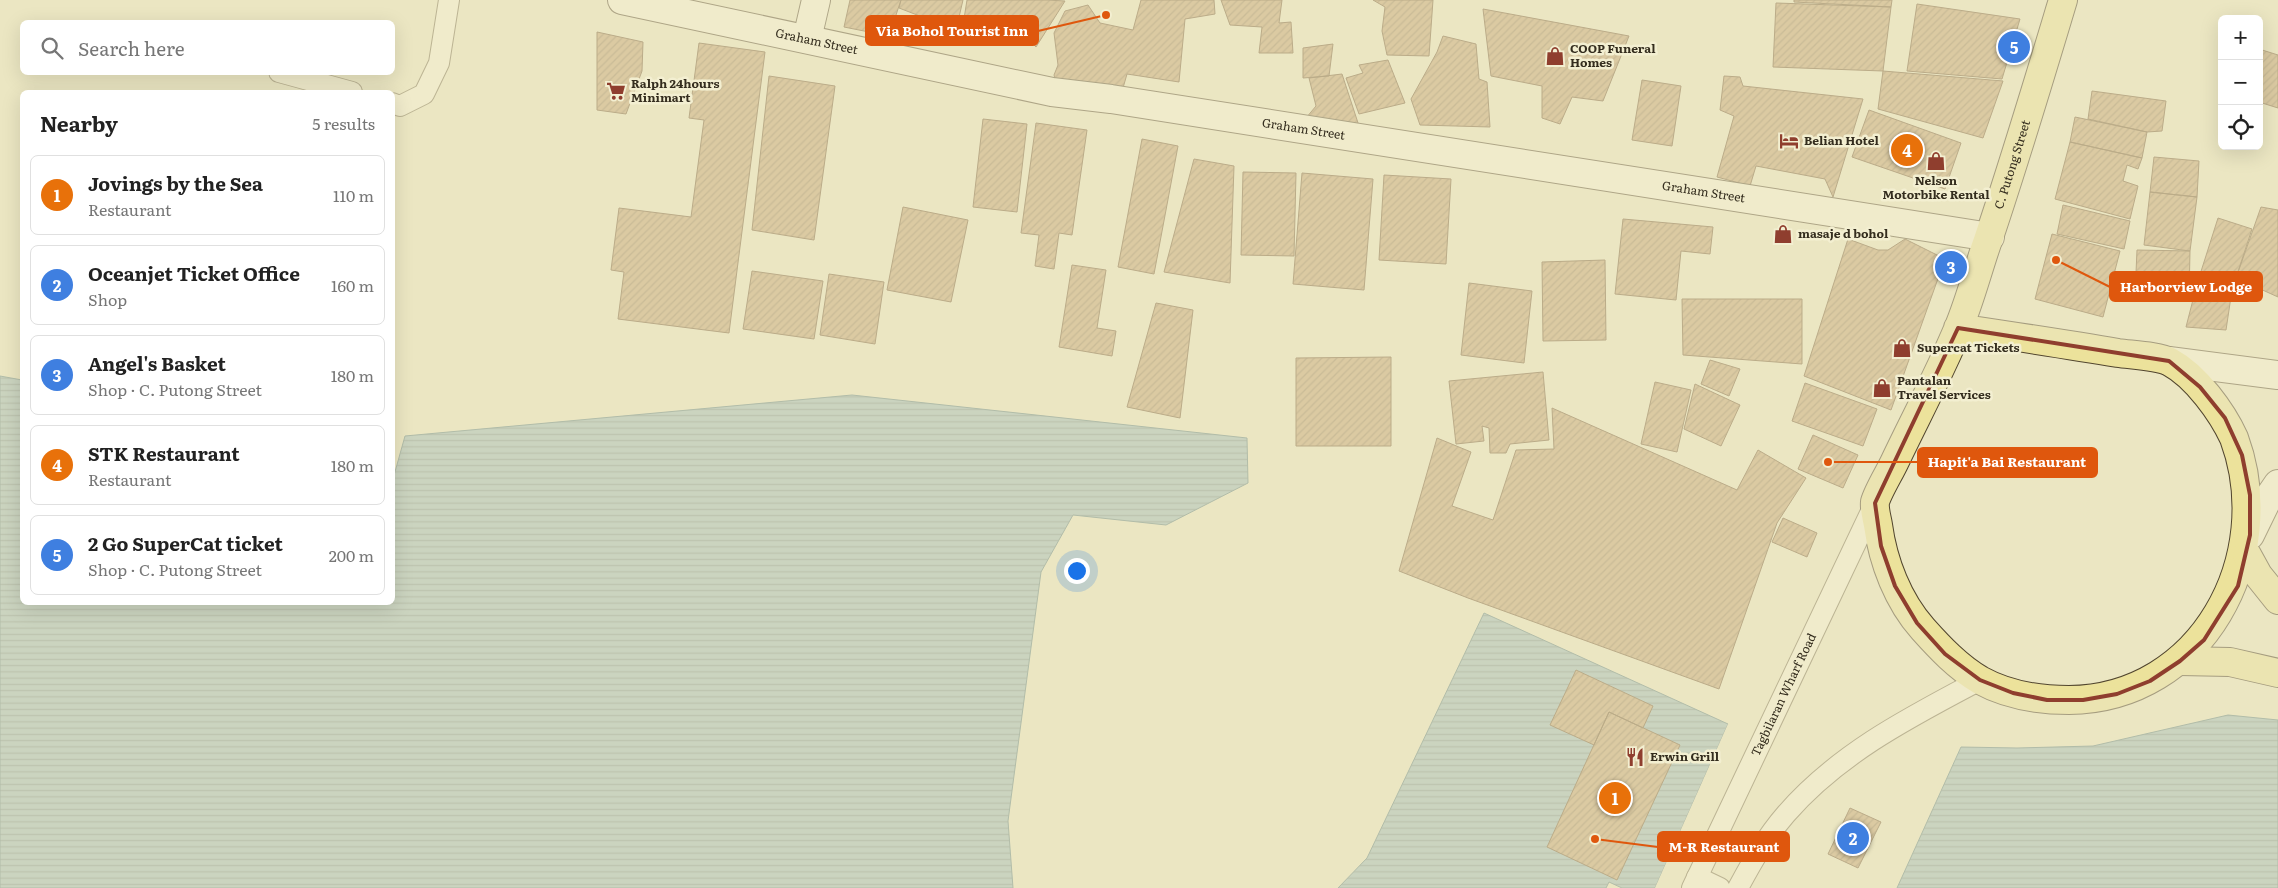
<!DOCTYPE html>
<html lang="en">
<head>
<meta charset="utf-8">
<style>
	body { margin:0; font-family:Literata,serif; background:#f6f6f6; color:#222 }
	.controls { position:absolute; right:15px; top:15px; display:grid; overflow:hidden; border-radius:8px; box-shadow:0 5px 20px #0002 }
	.controls button { width:45px; height:45px; display:grid; place-items:center; padding:0; border:0; border-bottom:1px solid #e0e0e0; background:#fff; color:#222; font:25px sans-serif }
	.you { position:absolute; left:1076px; top:570px; width:18px; height:18px; margin:-12px; border:4px solid #fff; border-radius:50%; background:#1a73e8; box-shadow:0 0 0 8px #1a73e833 }
	.badge { display:grid; place-items:center; width:32px; height:32px; border-radius:50%; background:#8f3e2e; color:#fff; font-size:16px; font-weight:700 }
	.pin { position:absolute; translate:-50% -50%; border:2px solid #fff; box-shadow:0 1px 5px #0006 }
	.list { margin:0; padding:0; list-style:none }
	h2 { display:flex; justify-content:space-between; align-items:center; height:65px; margin:0; padding:0 20px; font-size:21px }
	h2 small { font-size:16px; font-weight:400; color:#767676 }
	.list li { display:grid; grid-template-columns:32px 1fr auto; gap:15px; align-items:center; box-sizing:border-box; height:80px; margin:0 10px 10px; padding:0 10px; border:1px solid #e0e0e0; border-radius:8px }
	.list b { display:block; font-size:19px; white-space:nowrap }
	.list p { margin:0; font-size:16px; white-space:nowrap; color:#767676 }
	.list em { font-size:16px; font-style:normal; color:#767676 }
	.icon { flex:none; width:28px; height:28px; fill:none; stroke:currentColor; stroke-width:2; stroke-linecap:round; stroke-linejoin:round }
	.map { position:relative; flex:none; width:2278px; height:888px; overflow:hidden }
	.search { position:absolute; background:#fff; box-shadow:0 5px 20px #0002; left:20px; top:20px; width:375px; height:55px; display:flex; align-items:center; gap:12px; box-sizing:border-box; padding:0 18px; border-radius:8px; color:#767676; font-size:19px }
	.panel { position:absolute; background:#fff; box-shadow:0 5px 20px #0002; left:20px; top:90px; width:375px; height:515px; border-radius:8px }
	.map>svg:first-child { display:block }
	.water { fill:url(#water-rules); stroke:#6c8b89 }
	.pier { fill:#ebe6c2 }
	.building { fill:url(#building-hatch); stroke:#816642 }
	.lines { fill:none; stroke-linecap:round; stroke-linejoin:round }
	.lane-casing { stroke:#83785a; stroke-width:22 }
	.secondary-casing { stroke:#65583e; stroke-width:30 }
	.primary-casing { stroke:#51452e; stroke-width:30 }
	.lane { stroke:#f6f2d4; stroke-width:20 }
	.secondary { stroke:#f6f2d4; stroke-width:28 }
	.primary { stroke:#ece29b; stroke-width:28 }
	.marked { fill:none; stroke:#8f3e2e; stroke-width:4; stroke-linejoin:round }
	.labels { text-anchor:middle; stroke-width:5; stroke-linejoin:round; paint-order:stroke }
	.street-label { font-size:12px; fill:#342d1e; stroke:#f3efd1 }
	.poi-label { font-size:12px; font-weight:bold; fill:#342d1e; stroke:#f3efd1; text-anchor:start }
	.leader { fill:none; stroke:#df570d; stroke-width:2 }
	.callout-dot { fill:#df570d; stroke:#f3efd1; stroke-width:2 }
	.callout { fill:#df570d; stroke:#df570d; stroke-width:2 }
	.callout-label { font-size:14px; text-anchor:middle; font-weight:bold; fill:#fff }
</style>
</head>
<body>
<div class="map">
<svg width="2278" height="888" viewBox="0 0 2278 888">
	<defs>
		<pattern id="water-rules" width="6" height="5" patternUnits="userSpaceOnUse" patternTransform="scale(1.25)"><rect width="6" height="5" fill="#a4bebb"/><path d="M0 2.5h6" fill="none" stroke="#869b97"/></pattern>
		<pattern id="building-hatch" width="6" height="6" patternUnits="userSpaceOnUse" patternTransform="scale(1.25)"><rect width="6" height="6" fill="#c7a87a"/><path d="M-1 1l2-2M0 6l6-6M5 7l2-2" fill="none" stroke="#a28963"/></pattern>
	</defs>
	<rect width="100%" height="100%" fill="#ebe6c2"/>
	<path class="water" d="M 0,376 L 22,380 L 22,602 L 392,602 L 393,479 L 405,436 L 852,395 L 1247,438 L 1248,483 L 1166,525 L 1073,515 L 1041,572 L 1008,821 L 1013,888 L 0,888 Z
		M 1484,613 L 1728,724 L 1655,888 L 1622,888 L 1609,882 L 1606,888 L 1338,888 L 1367,858 Z
		M 2228,715 L 2278,720 L 2278,888 L 1897,888 L 1961,747 L 2017,748 L 2093,746 Z"/>
	<path class="pier" d="M 1728,724 L 1731,725 L 1658,888 L 1655,888 Z"/>
	<path class="building" d="M 850,0 L 901,0 L 889,36 L 844,27 Z
		M 901,0 L 963,0 L 956,30 L 899,8 Z
		M 967,0 L 1047,0 L 1065,1 L 1036,47 L 1031,42 L 963,25 Z
		M 1141,0 L 1214,0 L 1215,14 L 1185,19 L 1179,82 L 1127,74 L 1121,95 L 1057,87 L 1054,75 L 1058,65 L 1054,33 L 1065,11 L 1088,5 L 1100,23 L 1133,30 Z
		M 1221,0 L 1282,0 L 1279,23 L 1291,22 L 1293,53 L 1259,53 L 1262,27 L 1230,25 Z
		M 1373,0 L 1433,0 L 1429,56 L 1387,55 L 1382,31 L 1385,7 Z
		M 1794,0 L 1892,0 L 1891,7 L 1794,2 Z
		M 1776,3 L 1891,7 L 1883,71 L 1773,67 Z
		M 1917,4 L 2020,19 L 2002,79 L 1907,71 Z
		M 1483,9 L 1629,36 L 1603,101 L 1572,97 L 1560,124 L 1542,118 L 1542,86 L 1491,76 Z
		M 597,32 L 643,42 L 642,71 L 626,114 L 597,110 Z
		M 1443,36 L 1476,44 L 1479,79 L 1487,82 L 1490,127 L 1420,125 L 1411,99 L 1437,52 Z
		M 699,43 L 765,52 L 729,333 L 618,319 L 624,272 L 611,270 L 619,208 L 691,217 L 704,120 L 689,118 Z
		M 1333,44 L 1329,76 L 1303,78 L 1303,48 Z
		M 2259,49 L 2278,55 L 2278,108 L 2259,102 Z
		M 1388,60 L 1405,103 L 1359,114 L 1346,78 L 1363,73 L 1359,65 Z
		M 1883,71 L 2003,81 L 1983,138 L 1878,109 Z
		M 1342,74 L 1360,129 L 1306,118 L 1316,106 L 1309,78 Z
		M 769,76 L 835,86 L 814,240 L 752,230 Z
		M 1724,76 L 1740,77 L 1743,86 L 1863,99 L 1833,197 L 1825,179 L 1756,166 L 1750,186 L 1717,177 L 1734,116 L 1720,110 Z
		M 1642,80 L 1681,86 L 1672,146 L 1632,140 Z
		M 2092,91 L 2166,101 L 2162,131 L 2147,132 L 2088,119 Z
		M 1869,110 L 1961,143 L 1945,189 L 1852,157 Z
		M 2075,117 L 2147,132 L 2142,158 L 2070,142 Z
		M 983,119 L 1027,124 L 1017,212 L 973,207 Z
		M 1036,123 L 1087,130 L 1072,235 L 1059,233 L 1054,269 L 1035,266 L 1039,235 L 1021,233 Z
		M 1142,139 L 1178,146 L 1154,274 L 1118,267 Z
		M 2070,142 L 2142,158 L 2138,169 L 2127,165 L 2123,181 L 2138,186 L 2130,219 L 2055,199 Z
		M 2154,157 L 2199,161 L 2197,197 L 2150,192 Z
		M 1194,159 L 1234,166 L 1230,283 L 1164,272 Z
		M 1243,172 L 1296,173 L 1294,256 L 1241,255 Z
		M 1302,173 L 1373,179 L 1364,290 L 1293,284 Z
		M 1384,175 L 1451,179 L 1446,264 L 1379,260 Z
		M 2150,192 L 2197,197 L 2190,251 L 2144,245 Z
		M 2063,205 L 2130,221 L 2124,249 L 2057,234 Z
		M 903,207 L 968,220 L 951,302 L 887,290 Z
		M 2261,207 L 2278,210 L 2278,297 L 2236,278 Z
		M 2218,218 L 2252,229 L 2232,290 L 2197,284 Z
		M 1623,219 L 1713,227 L 1710,254 L 1681,251 L 1676,300 L 1615,294 Z
		M 2052,234 L 2120,251 L 2103,317 L 2035,299 Z
		M 1848,239 L 1878,250 L 1888,250 L 1905,239 L 1945,259 L 1891,410 L 1804,376 Z
		M 2137,250 L 2190,251 L 2189,298 L 2135,296 Z
		M 1605,260 L 1606,340 L 1543,341 L 1542,262 Z
		M 1072,265 L 1106,270 L 1097,328 L 1116,331 L 1112,356 L 1059,347 Z
		M 752,271 L 823,281 L 814,339 L 743,329 Z
		M 829,274 L 884,282 L 875,344 L 820,335 Z
		M 1469,283 L 1532,291 L 1524,363 L 1461,355 Z
		M 2197,284 L 2232,290 L 2226,330 L 2186,327 Z
		M 1682,299 L 1802,299 L 1802,364 L 1683,355 Z
		M 1156,303 L 1193,310 L 1180,418 L 1127,407 Z
		M 1391,357 L 1391,446 L 1296,446 L 1296,358 Z
		M 1710,360 L 1740,369 L 1729,396 L 1701,384 Z
		M 1543,372 L 1549,440 L 1510,444 L 1506,453 L 1490,453 L 1489,428 L 1482,426 L 1484,441 L 1456,444 L 1449,381 Z
		M 1655,382 L 1691,390 L 1677,452 L 1641,444 Z
		M 1805,383 L 1877,409 L 1863,446 L 1792,421 Z
		M 1695,384 L 1740,405 L 1721,446 L 1684,429 Z
		M 1552,408 L 1737,490 L 1758,450 L 1806,478 L 1777,523 L 1719,689 L 1468,598 L 1399,571 L 1437,438 L 1471,452 L 1452,506 L 1493,520 L 1516,450 L 1554,449 Z
		M 1813,435 L 1858,455 L 1843,488 L 1798,469 Z
		M 1783,518 L 1817,533 L 1807,557 L 1772,542 Z
		M 1576,670 L 1653,706 L 1643,728 L 1609,712 L 1594,745 L 1550,725 Z
		M 1609,712 L 1680,745 L 1617,880 L 1547,847 Z
		M 1850,808 L 1881,822 L 1858,868 L 1828,854 Z"/>
	<g class="lines">
		<g class="lane-casing">
			<g id="lane">
				<path d="M 279,72 L 352,92"/>
				<path d="M 392,103 L 400,106 L 424,94 L 439,63 L 449,0"/>
				<path d="M 1697,877 L 1720,888"/>
				<path id="s1" d="M 1692,888 L 1875,503"/>
				<path d="M 1738,888 C 1752,862 1766,837 1786,814 C 1839,753 1910,717 1980,680"/>
			</g>
		</g>
		<g class="secondary-casing">
			<g id="secondary">
				<path id="s2" d="M 622,0 L 1052,92 L 1111,99 L 1990,237"/>
				<path d="M 807,39 L 816,0"/>
				<path d="M 2169,361 L 2278,375"/>
				<path d="M 2250,535 L 2267,500 L 2278,484"/>
			</g>
		</g>
		<g class="primary-casing">
			<g id="primary">
				<path id="s3" d="M 1958,328 C 2011,336 2065,344 2118,353 C 2132,355 2158,356 2170,362 C 2196,376 2222,412 2234,438 C 2278,557 2202,699 2069,700 C 2039,700 2007,695 1980,680 C 1958,667 1940,648 1923,629 C 1898,601 1883,562 1878,525 C 1877,519 1874,509 1875,502 C 1878,491 1890,472 1895,461 C 1916,417 1939,374 1958,329 C 1969,303 1976,276 1985,249 C 2013,167 2038,83 2063,0"/>
				<path d="M 2247,555 L 2258,575 L 2278,600"/>
				<path d="M 2180,661 L 2230,662 L 2278,673"/>
			</g>
		</g>
		<use href="#lane" class="lane"/>
		<use href="#secondary" class="secondary"/>
		<use href="#primary" class="primary"/>
	</g>
	<path d="M0 0H2278V888H0ZM 1958,328 L 2169,361 L 2200,387 L 2225,418 L 2242,455 L 2250,495 L 2250,535 L 2238,586 L 2204,640 L 2180,661 L 2150,681 L 2117,694 L 2083,700 L 2047,700 L 2013,693 L 1980,680 L 1945,654 L 1917,623 L 1895,586 L 1881,546 L 1875,503 Z" fill="#ebe6c2" fill-opacity=".55" fill-rule="evenodd"/>
	<path class="marked" d="M 1958,328 L 2169,361 L 2200,387 L 2225,418 L 2242,455 L 2250,495 L 2250,535 L 2238,586 L 2204,640 L 2180,661 L 2150,681 L 2117,694 L 2083,700 L 2047,700 L 2013,693 L 1980,680 L 1945,654 L 1917,623 L 1895,586 L 1881,546 L 1875,503 Z"/>
	<defs>
		<g id="shop-bare" transform="scale(1.5)"><path d="M-5-2.5h2.3a2.7 3.5 0 0 1 5.4 0H5L5.5 6h-11ZM-1.5-2.5h3a1.5 2.3 0 0 0-3 0Z" fill="#8f3e2e" stroke="#f3efd1" stroke-width="2.5" paint-order="stroke"/></g>
		<g id="supermarket-bare" transform="scale(1.5)"><path d="M-6-5.5h2.5l.6 2H6L4.5 2H-2.5L-4.4-4H-6ZM-1.5 3.2a1.3 1.3 0 1 0 .1 0ZM3 3.2a1.3 1.3 0 1 0 .1 0Z" fill="#8f3e2e" stroke="#f3efd1" stroke-width="2.5" paint-order="stroke"/></g>
		<g id="hotel-bare" transform="scale(1.5)"><path d="M-6-4.5h1.5V1H6V5H4.5V3h-9V5H-6ZM-4 0a1.8 1.8 0 1 1 3.6 0ZM.5 0V-2.5h3Q6-2.5 6 0Z" fill="#8f3e2e" stroke="#f3efd1" stroke-width="2.5" paint-order="stroke"/></g>
		<g id="restaurant-bare" transform="scale(1.5)"><path d="M-5-6h1v4h1v-4h1v4h1v-4h1v5L-1.5 .5V6h-2V.5L-5-1ZM5-6V6H3V1.5H1.5Q1.5-4 5-6Z" fill="#8f3e2e" stroke="#f3efd1" stroke-width="2.5" paint-order="stroke"/></g>
	</defs>
	<g fill-rule="evenodd">
		<use href="#shop-bare" x="1555" y="56"/>
		<use href="#supermarket-bare" x="616" y="91"/>
		<use href="#hotel-bare" x="1789" y="141"/>
		<use href="#shop-bare" x="1936" y="161"/>
		<use href="#shop-bare" x="1783" y="234"/>
		<use href="#shop-bare" x="1902" y="348"/>
		<use href="#shop-bare" x="1882" y="388"/>
		<use href="#restaurant-bare" x="1635" y="757"/>
	</g>
	<g class="labels">
		<g class="street-label">
			<text dy="4" stroke="none"><textPath href="#s2" startOffset="199">Graham Street</textPath></text>
			<text dy="4" stroke="none"><textPath href="#s2" startOffset="694">Graham Street</textPath></text>
			<text dy="4" stroke="none"><textPath href="#s3" startOffset="1350">C. Putong Street</textPath></text>
			<text dy="4" stroke="none"><textPath href="#s2" startOffset="1099">Graham Street</textPath></text>
			<text dy="4" stroke="none"><textPath href="#s1" startOffset="214">Tagbilaran Wharf Road</textPath></text>
		</g>
		<g class="poi-label">
			<text x="1570" y="53">COOP Funeral<tspan x="1570" dy="14">Homes</tspan></text>
			<text x="631" y="88">Ralph 24hours<tspan x="631" dy="14">Minimart</tspan></text>
			<text x="1804" y="145">Belian Hotel</text>
			<text x="1936" y="185" text-anchor="middle">Nelson<tspan x="1936" dy="14">Motorbike Rental</tspan></text>
			<text x="1798" y="238">masaje d bohol</text>
			<text x="1917" y="352">Supercat Tickets</text>
			<text x="1897" y="385">Pantalan<tspan x="1897" dy="14">Travel Services</tspan></text>
			<text x="1650" y="761">Erwin Grill</text>
		</g>
	</g>
	<path class="leader" d="M1106 15L1038 31M2056 260L2110 287M1828 462L1918 462M1595 839L1658 847"/>
	<g class="callout-dot">
		<circle cx="1106" cy="15" r="5"/>
		<circle cx="2056" cy="260" r="5"/>
		<circle cx="1828" cy="462" r="5"/>
		<circle cx="1595" cy="839" r="5"/>
	</g>
	<g class="callout">
		<rect x="866" y="16" width="172" height="29" rx="5"/>
		<rect x="2110" y="272" width="152" height="29" rx="5"/>
		<rect x="1918" y="448" width="179" height="29" rx="5"/>
		<rect x="1658" y="832" width="131" height="29" rx="5"/>
	</g>
	<g class="callout-label">
		<text x="952" y="36">Via Bohol Tourist Inn</text>
		<text x="2186" y="292">Harborview Lodge</text>
		<text x="2007" y="467">Hapit'a Bai Restaurant</text>
		<text x="1724" y="852">M-R Restaurant</text>
	</g>
</svg>
<div class="controls">
<button>+</button>
<button>−</button>
<button><svg class="icon" aria-label="locate" viewBox="0 0 24 24"><circle cx="12" cy="12" r="6"/><path d="M12 2v4M12 18v4M2 12h4M18 12h4"/></svg></button>
</div>
<div class="you"></div>
<div class="pin badge" style="left:1615px;top:798px;background:#e8710a">1</div>
<div class="pin badge" style="left:1853px;top:838px;background:#3f7fe0">2</div>
<div class="pin badge" style="left:1951px;top:267px;background:#3f7fe0">3</div>
<div class="pin badge" style="left:1907px;top:150px;background:#e8710a">4</div>
<div class="pin badge" style="left:2014px;top:47px;background:#3f7fe0">5</div>
<div class="search"><svg class="icon" aria-label="search" viewBox="0 0 24 24"><circle cx="10" cy="10" r="6"/><path d="M15 15l6 6"/></svg>Search here</div>
<section class="panel">
<h2>Nearby<small>5 results</small></h2>
<ul class="list">
<li><span class="badge" style="background:#e8710a">1</span><div><b>Jovings by the Sea</b><p>Restaurant</p></div><em>110 m</em></li>
<li><span class="badge" style="background:#3f7fe0">2</span><div><b>Oceanjet Ticket Office</b><p>Shop</p></div><em>160 m</em></li>
<li><span class="badge" style="background:#3f7fe0">3</span><div><b>Angel's Basket</b><p>Shop · C. Putong Street</p></div><em>180 m</em></li>
<li><span class="badge" style="background:#e8710a">4</span><div><b>STK Restaurant</b><p>Restaurant</p></div><em>180 m</em></li>
<li><span class="badge" style="background:#3f7fe0">5</span><div><b>2 Go SuperCat ticket</b><p>Shop · C. Putong Street</p></div><em>200 m</em></li>
</ul>
</section>
</div>
</body>
</html>
